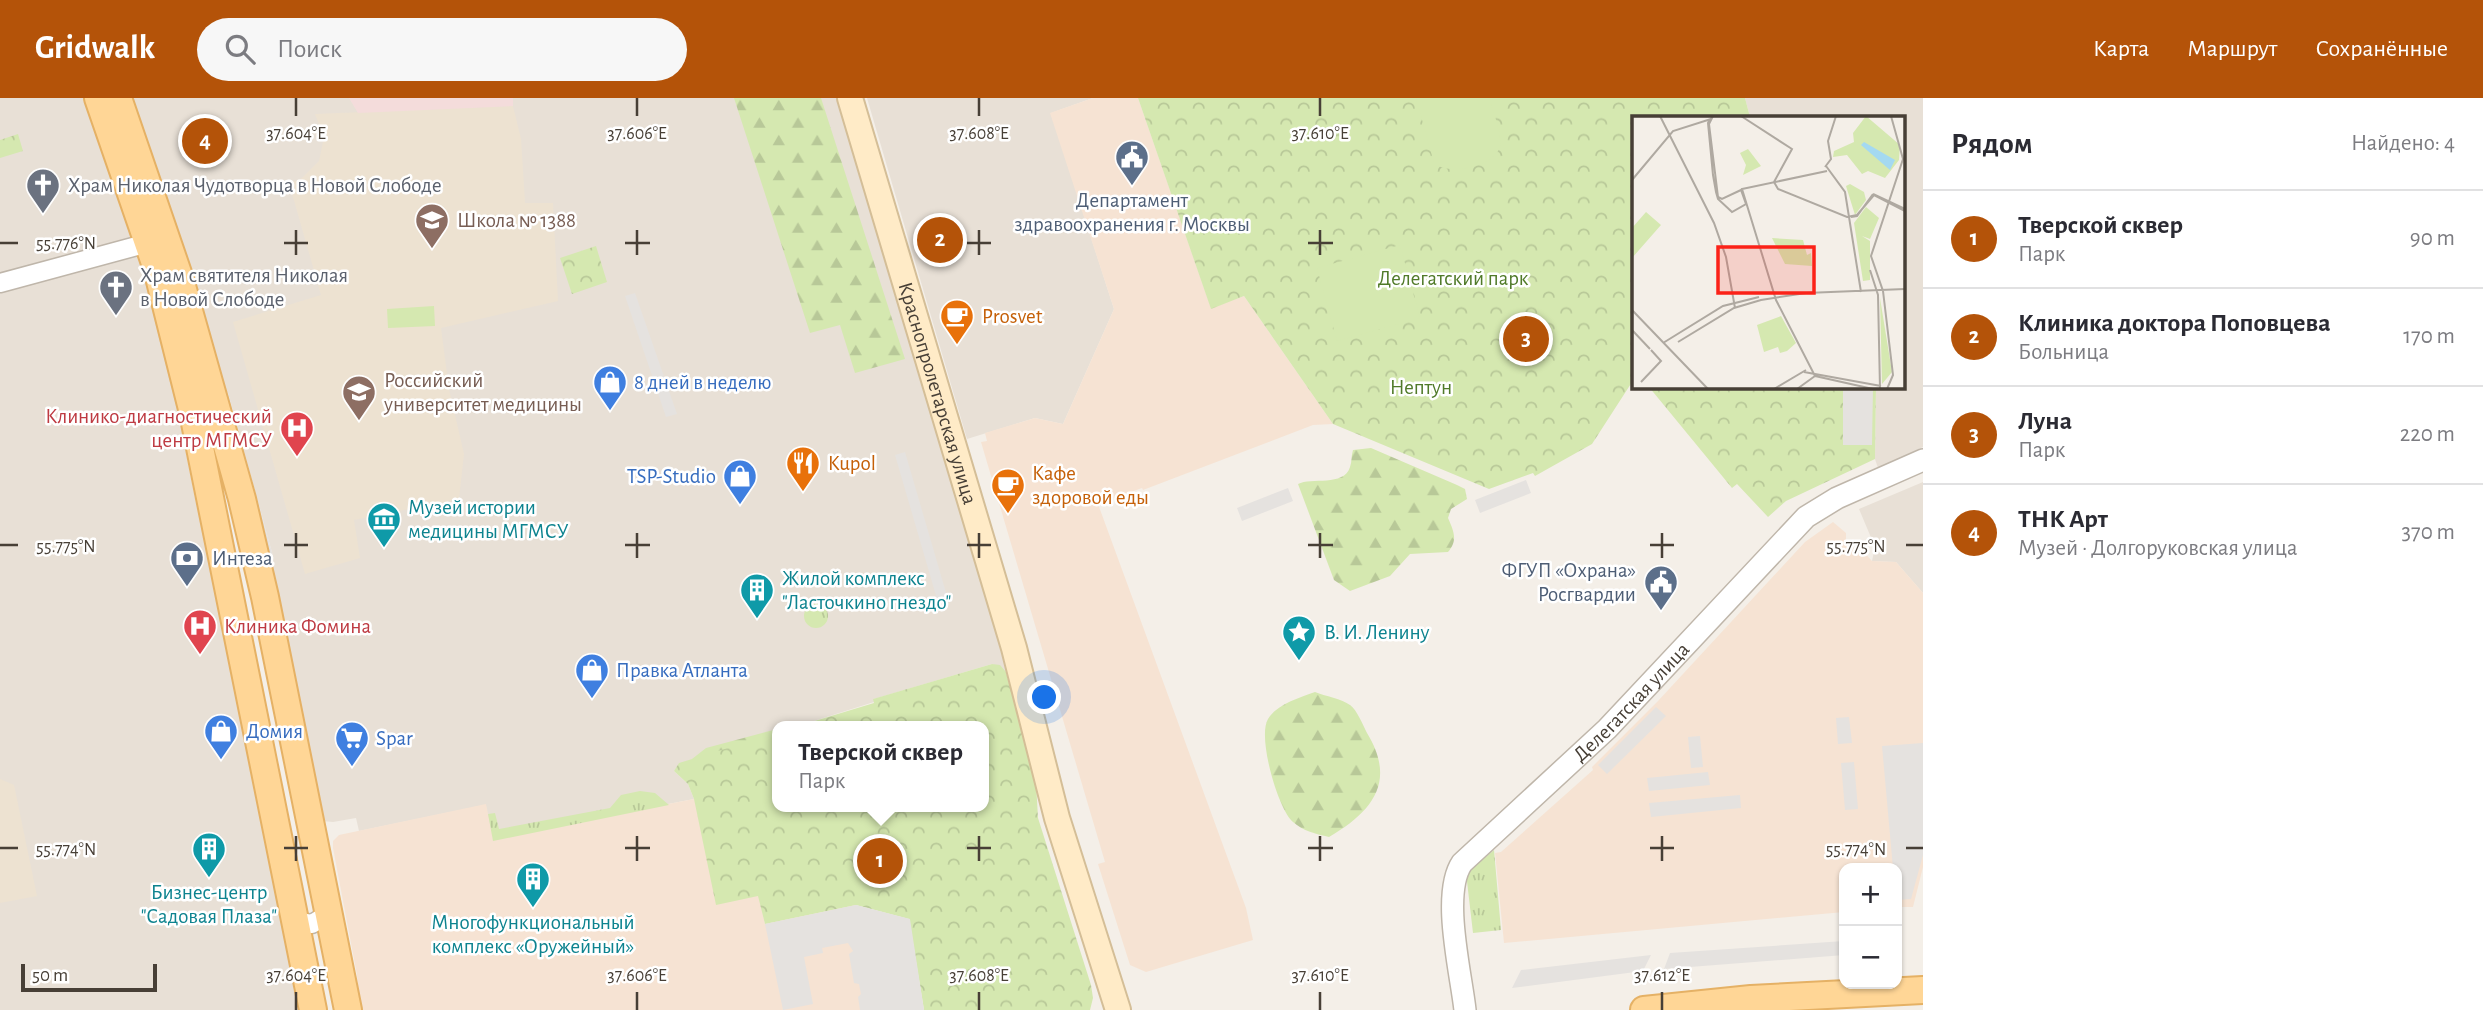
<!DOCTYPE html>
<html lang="ru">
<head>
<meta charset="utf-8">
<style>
	body { margin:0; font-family:"Alegreya Sans",sans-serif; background:#f7f7f7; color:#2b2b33 }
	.controls { position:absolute; right:21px; bottom:21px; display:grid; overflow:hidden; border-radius:14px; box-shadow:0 2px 5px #0004 }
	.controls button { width:63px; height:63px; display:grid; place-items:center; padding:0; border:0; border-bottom:2px solid #e1e1e2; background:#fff; color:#2b2b33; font:35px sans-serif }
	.scale { position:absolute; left:21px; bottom:18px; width:136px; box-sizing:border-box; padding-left:7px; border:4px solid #473f36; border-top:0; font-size:19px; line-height:24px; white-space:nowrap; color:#473f36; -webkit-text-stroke:5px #fff; paint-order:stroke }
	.you { position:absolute; left:1045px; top:600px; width:24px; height:24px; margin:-18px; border:5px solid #fff; border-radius:50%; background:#1a73e8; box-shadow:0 0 0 10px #1a73e833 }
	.badge { display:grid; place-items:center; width:46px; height:46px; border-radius:50%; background:#b45309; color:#fff; font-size:23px; font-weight:700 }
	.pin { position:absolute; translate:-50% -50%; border:4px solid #fff; box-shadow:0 2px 7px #0006 }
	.popup { position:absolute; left:772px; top:623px; width:217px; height:91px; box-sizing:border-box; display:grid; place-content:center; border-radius:14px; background:#fff; filter:drop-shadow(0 2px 5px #0005); font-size:23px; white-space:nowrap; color:#7c7c81 }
	.popup b { font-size:26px; color:#2b2b33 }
	.popup::after { content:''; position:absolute; left:50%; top:100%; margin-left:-14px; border:14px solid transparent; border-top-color:#fff }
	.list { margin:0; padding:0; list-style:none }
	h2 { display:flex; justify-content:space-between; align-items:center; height:91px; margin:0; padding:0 28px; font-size:30px }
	h2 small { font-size:23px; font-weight:400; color:#7c7c81 }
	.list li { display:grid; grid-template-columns:46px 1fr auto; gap:21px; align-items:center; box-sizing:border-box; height:98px; padding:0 28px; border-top:2px solid #e1e1e2 }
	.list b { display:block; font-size:26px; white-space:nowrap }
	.list p { margin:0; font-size:23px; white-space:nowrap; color:#7c7c81 }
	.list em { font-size:23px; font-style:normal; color:#7c7c81 }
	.icon { flex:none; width:38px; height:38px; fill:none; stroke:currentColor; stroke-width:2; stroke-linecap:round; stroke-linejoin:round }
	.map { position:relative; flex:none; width:1923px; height:912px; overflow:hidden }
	header { display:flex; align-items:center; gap:42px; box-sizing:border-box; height:98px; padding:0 35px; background:#b45309; color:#fff }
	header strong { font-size:33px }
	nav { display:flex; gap:38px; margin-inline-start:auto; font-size:24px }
	.search { width:490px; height:63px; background:#f7f7f7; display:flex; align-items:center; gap:18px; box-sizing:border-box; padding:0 24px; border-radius:38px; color:#7c7c81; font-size:26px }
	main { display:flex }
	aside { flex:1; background:#fff }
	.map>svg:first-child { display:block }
	.residential { fill:#e8e0d6 }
	.commercial { fill:#f6e3d3 }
	.education { fill:#ede2d1 }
	.medical { fill:#f4dcdb }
	.grass { fill:url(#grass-tufts) }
	.forest { fill:url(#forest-firs) }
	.park { fill:url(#park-crowns) }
	.pitch { fill:#d5e8b0 }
	.parking { fill:#e5e2df }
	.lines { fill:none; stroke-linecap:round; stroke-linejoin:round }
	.minor-casing { stroke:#bfb6aa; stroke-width:21 }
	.tertiary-casing { stroke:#bfb6aa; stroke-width:24 }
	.secondary-casing { stroke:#d4be97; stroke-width:28 }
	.primary-casing { stroke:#e5b165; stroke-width:30 }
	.minor { stroke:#fff; stroke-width:18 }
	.tertiary { stroke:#fff; stroke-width:21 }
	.secondary { stroke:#ffebc7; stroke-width:24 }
	.primary { stroke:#ffd696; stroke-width:26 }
	.ticks { fill:none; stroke:#473f36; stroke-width:2.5 }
	.labels { text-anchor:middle; stroke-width:5; stroke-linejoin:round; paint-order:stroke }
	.worship-label { font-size:21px; fill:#5b616d; stroke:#fff; text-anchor:start }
	.service-label { font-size:21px; fill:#4e5e75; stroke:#fff }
	.education-label { font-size:21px; fill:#785e54; stroke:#fff; text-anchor:start }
	.park-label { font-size:21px; fill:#507a29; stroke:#fff }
	.food-label { font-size:21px; fill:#c56008; stroke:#fff; text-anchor:start }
	.shop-label { font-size:21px; fill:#366cbe; stroke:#fff; text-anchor:start }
	.street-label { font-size:21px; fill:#473f36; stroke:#fff }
	.health-label { font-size:21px; fill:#be3a42; stroke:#fff; text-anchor:end }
	.culture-label { font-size:21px; fill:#0d838f; stroke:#fff; text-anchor:start }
	.inset-road { fill:none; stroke:#afa9a1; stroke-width:2 }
	.view { fill:#fb2218; fill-opacity:0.15; stroke:#fb2218; stroke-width:3.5 }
	.inset-edge { fill:none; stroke:#473f36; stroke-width:3.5 }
	.ticks-label { font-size:18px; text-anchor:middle; fill:#473f36; stroke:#fff; stroke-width:5; stroke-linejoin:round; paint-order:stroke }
</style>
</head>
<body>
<header>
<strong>Gridwalk</strong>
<div class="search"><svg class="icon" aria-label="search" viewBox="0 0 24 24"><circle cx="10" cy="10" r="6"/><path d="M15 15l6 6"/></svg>Поиск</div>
<nav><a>Карта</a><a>Маршрут</a><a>Сохранённые</a></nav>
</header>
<main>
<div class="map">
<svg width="1923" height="912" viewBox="0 0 1923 912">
	<defs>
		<pattern id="grass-tufts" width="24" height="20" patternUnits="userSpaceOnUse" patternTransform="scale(1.75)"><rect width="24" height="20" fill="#d5e8b0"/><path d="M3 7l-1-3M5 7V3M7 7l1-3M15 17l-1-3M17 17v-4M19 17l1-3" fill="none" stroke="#b8c898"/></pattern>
		<pattern id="forest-firs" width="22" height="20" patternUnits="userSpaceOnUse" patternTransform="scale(1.75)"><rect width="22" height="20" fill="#d5e8b0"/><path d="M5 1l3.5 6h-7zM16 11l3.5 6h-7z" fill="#b8c898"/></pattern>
		<pattern id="park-crowns" width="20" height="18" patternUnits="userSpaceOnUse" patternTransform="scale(1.75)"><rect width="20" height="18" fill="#d5e8b0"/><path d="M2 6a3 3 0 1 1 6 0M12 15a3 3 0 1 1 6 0" fill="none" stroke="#b8c898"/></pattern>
	</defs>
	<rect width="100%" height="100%" fill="#f4efe8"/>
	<path class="residential" d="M 0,0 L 84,0 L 154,190 L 187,332 L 183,340 L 196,405 L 205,415 L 212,445 L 207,455 L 286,844 L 297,912 L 0,912 Z
		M 132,0 L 836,0 L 1000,530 L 1006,574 L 992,566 L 874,601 L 874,604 L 798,628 L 777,628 L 777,635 L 674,673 L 688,686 L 694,701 L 493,740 L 485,707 L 359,733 L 356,720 L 333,724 L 322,723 L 296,582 L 284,542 L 269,468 L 273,458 L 228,295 L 217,284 L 165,94 Z
		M 867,0 L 1093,0 L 1051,15 L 1114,211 L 1063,326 L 1035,320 L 967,341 Z
		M 1745,0 L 1923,0 L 1923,349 L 1878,370 L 1875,361 L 1876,289 L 1904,289 L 1904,19 L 1750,19 Z
		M 1923,384 L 1923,495 L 1896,464 L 1872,463 L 1875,449 L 1859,411 Z"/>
	<path class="commercial" d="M 1093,0 L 1138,0 L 1211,210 L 1244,198 L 1333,326 L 1313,327 L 1143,392 L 1142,390 L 1098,406 L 1246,810 L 1253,842 L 1146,874 L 1130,867 L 1098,766 L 1105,764 L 981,344 L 987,343 L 985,335 L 1035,320 L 1063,326 L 1114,211 L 1050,15 Z
		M 1833,424 L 1846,435 L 1846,449 L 1860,450 L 1872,463 L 1896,464 L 1923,495 L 1923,769 L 1913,809 L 1897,809 L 1897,770 L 1844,770 L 1844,814 L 1504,845 L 1495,755 L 1501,754 L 1593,672 L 1592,669 L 1658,603 L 1805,444 Z
		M 694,701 L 759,798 L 765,826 L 856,807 L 924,912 L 360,912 L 357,877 L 333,750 L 333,743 L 339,737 L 486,706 L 493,740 Z"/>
	<path class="education" d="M 513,8 L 521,41 L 525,105 L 553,105 L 558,203 L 441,230 L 449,291 L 464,356 L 459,401 L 354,422 L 360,460 L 305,476 L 233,224 L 321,197 L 289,85 L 301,81 L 319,63 L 324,39 L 315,16 Z
		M 0,681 L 14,687 L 37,798 L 0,805 Z"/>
	<path class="medical" d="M 349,0 L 513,0 L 513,8 L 358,15 Z"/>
	<path class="grass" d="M804 518a12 12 0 1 1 24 0a12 12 0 1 1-24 0Z
		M 640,693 L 655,695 L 669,707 L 493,743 L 488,716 L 495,715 L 499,731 L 610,710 L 621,697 Z
		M 1494,752 L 1501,832 L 1473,835 L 1466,775 Z"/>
	<path class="forest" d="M 734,0 L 821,0 L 905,261 L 855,275 L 840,227 L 810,235 Z
		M 1371,350 L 1457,387 L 1465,391 L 1467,401 L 1451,411 L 1448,420 C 1454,434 1458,442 1448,454 L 1410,456 L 1390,478 L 1350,493 L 1334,482 L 1298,386 C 1311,379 1344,389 1350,369 C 1352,364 1351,358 1353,352 Z
		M 1315,594 C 1325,598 1342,601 1350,607 C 1357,612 1363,627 1367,635 C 1397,684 1372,714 1329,739 C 1316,736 1303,733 1293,724 C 1278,711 1257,639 1268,621 C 1277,606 1299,600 1315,594 Z
		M 777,631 L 777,661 L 693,672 L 692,661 L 706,650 Z"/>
	<path class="park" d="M 1138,0 L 1745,0 L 1750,19 L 1634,19 L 1634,281 L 1592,346 L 1535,378 L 1533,375 L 1489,391 L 1333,326 L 1244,198 L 1211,211 Z
		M 18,36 L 23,53 L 0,60 L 0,42 Z
		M 596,148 L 607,184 L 572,196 L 560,160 Z
		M 1649,289 L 1876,289 L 1875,361 L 1786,403 L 1768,419 L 1737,386 L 1732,390 Z
		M 992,566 L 1000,567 L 1006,574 L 1036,684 L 1038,720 L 1091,887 L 1093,900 L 1090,912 L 924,912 L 909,821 L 856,807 L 765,826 L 758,798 L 716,807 L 694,701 L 688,686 L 674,673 L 679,665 L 777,635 L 777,709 L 983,709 L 983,628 L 798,628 L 874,605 L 873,601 Z"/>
	<path class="pitch" d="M 1416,0 L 1489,0 C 1493,14 1502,34 1500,48 C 1497,67 1449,79 1434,65 Z
		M 1400,147 L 1420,220 L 1337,243 L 1317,170 Z
		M 434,208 L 435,228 L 388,230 L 387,211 Z"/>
	<path class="parking" d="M 635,195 L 677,316 L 666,319 L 625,198 Z
		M 217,284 L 228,295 L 273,458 L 269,468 Z
		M 1843,289 L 1873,289 L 1872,347 L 1843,347 Z
		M 905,354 L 947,498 L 937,501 L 895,357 Z
		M 1526,382 L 1531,395 L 1480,415 L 1475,402 Z
		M 1288,390 L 1293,403 L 1242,423 L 1237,410 Z
		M 1656,609 L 1666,618 L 1607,676 L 1598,667 Z
		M 1849,619 L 1852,645 L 1838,646 L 1836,620 Z
		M 1700,638 L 1703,669 L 1691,670 L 1688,639 Z
		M 1923,645 L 1923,757 L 1911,801 L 1897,802 L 1897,770 L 1893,770 L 1882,648 Z
		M 1854,664 L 1858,711 L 1845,712 L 1841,665 Z
		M 1708,674 L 1710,687 L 1649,693 L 1647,680 Z
		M 1740,697 L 1741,710 L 1651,719 L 1649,705 Z
		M 856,807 L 910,821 L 924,912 L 860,912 L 858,899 L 861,896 L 859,886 L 854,885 L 849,856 L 853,853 L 848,845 L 822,850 L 823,855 L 804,859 L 813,906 L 783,912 L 765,826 Z
		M 1844,843 L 1844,857 L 1664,871 L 1670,855 Z
		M 1651,857 L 1643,873 L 1512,890 L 1521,872 Z"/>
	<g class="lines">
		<g class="minor-casing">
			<path id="minor" d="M 0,185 L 148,145
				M 291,813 L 299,824 L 312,826 L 323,819 L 327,806"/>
		</g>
		<g class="tertiary-casing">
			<g id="tertiary">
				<path id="s1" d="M 1465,912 C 1461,875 1441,796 1462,765 L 1607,631 L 1806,419 L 1837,400 L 1923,362"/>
			</g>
		</g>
		<g class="secondary-casing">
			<g id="secondary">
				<path id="s2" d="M 850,0 L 1014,550 L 1057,720 L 1118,912"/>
			</g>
		</g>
		<g class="primary-casing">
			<path id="primary" d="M 98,0 L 157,171 L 193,315 L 313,912
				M 118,0 L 180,181 L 242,401 L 265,499 L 348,912
				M 1644,912 L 1751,901 L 1923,892"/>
		</g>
		<use href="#minor" class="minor"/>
		<use href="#tertiary" class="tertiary"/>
		<use href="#secondary" class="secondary"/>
		<use href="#primary" class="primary"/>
	</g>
	<path class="ticks" d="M 296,0 L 296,18M 637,0 L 637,18M 979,0 L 979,18M 1320,0 L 1320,18M 296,132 L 296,157M 637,132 L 637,157M 979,132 L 979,157M 1320,132 L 1320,157M 0,145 L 18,145M 284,145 L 308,145M 625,145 L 650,145M 967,145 L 991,145M 1308,145 L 1333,145M 296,435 L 296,460M 637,435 L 637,460M 979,435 L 979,460M 1320,435 L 1320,460M 1662,435 L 1662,460M 0,447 L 18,447M 284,447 L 308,447M 625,447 L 650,447M 967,447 L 991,447M 1308,447 L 1333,447M 1650,447 L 1674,447M 1906,447 L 1923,447M 296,738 L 296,763M 637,738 L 637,763M 979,738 L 979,763M 1320,738 L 1320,763M 1662,738 L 1662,763M 0,750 L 18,750M 284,750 L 308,750M 625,750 L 650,750M 967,750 L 991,750M 1308,750 L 1333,750M 1650,750 L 1674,750M 1906,750 L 1923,750M 296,894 L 296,912M 637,894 L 637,912M 979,894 L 979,912M 1320,894 L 1320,912M 1662,894 L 1662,912"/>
	<defs>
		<g id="civic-pin" transform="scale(1.75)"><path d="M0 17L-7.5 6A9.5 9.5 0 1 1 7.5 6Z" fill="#5c6f8a" stroke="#fff"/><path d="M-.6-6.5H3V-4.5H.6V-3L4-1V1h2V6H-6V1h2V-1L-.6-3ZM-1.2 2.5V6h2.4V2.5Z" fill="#fff"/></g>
		<g id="church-pin" transform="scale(1.75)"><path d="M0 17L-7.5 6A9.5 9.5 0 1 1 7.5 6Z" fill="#6b7280" stroke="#fff"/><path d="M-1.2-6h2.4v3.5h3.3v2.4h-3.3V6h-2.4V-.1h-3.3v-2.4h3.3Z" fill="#fff"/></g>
		<g id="school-pin" transform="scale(1.75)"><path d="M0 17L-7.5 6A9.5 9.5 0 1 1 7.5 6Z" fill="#8d6e63" stroke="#fff"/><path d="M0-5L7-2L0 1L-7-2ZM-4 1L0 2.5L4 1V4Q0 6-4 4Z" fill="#fff"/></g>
		<g id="cafe-pin" transform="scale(1.75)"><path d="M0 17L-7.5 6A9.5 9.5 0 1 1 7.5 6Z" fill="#e8710a" stroke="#fff"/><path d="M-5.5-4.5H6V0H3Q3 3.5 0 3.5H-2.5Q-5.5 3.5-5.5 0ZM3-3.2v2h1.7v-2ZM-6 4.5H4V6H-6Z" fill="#fff"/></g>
		<g id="shop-pin" transform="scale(1.75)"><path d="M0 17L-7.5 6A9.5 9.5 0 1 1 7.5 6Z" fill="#3f7fe0" stroke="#fff"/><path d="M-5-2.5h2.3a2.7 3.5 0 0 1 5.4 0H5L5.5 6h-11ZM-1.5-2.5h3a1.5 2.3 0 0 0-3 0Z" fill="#fff"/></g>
		<g id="university-pin" transform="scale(1.75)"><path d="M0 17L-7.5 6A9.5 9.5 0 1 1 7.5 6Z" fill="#8d6e63" stroke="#fff"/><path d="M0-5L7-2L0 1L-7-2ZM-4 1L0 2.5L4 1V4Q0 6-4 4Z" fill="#fff"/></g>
		<g id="hospital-pin" transform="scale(1.75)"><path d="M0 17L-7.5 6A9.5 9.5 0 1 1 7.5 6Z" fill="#e0444e" stroke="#fff"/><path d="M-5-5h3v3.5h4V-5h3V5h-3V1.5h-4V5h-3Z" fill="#fff"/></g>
		<g id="restaurant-pin" transform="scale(1.75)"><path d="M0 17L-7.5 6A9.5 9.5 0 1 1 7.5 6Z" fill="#e8710a" stroke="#fff"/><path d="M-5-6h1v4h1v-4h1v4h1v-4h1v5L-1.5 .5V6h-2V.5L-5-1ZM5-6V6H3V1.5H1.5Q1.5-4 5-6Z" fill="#fff"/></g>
		<g id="museum-pin" transform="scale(1.75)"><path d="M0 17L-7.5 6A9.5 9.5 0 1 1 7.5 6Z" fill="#0f9aa8" stroke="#fff"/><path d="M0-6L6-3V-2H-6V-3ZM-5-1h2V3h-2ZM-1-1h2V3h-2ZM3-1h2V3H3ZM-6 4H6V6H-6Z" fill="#fff"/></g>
		<g id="bank-pin" transform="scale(1.75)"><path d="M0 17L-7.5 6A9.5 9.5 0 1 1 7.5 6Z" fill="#5c6f8a" stroke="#fff"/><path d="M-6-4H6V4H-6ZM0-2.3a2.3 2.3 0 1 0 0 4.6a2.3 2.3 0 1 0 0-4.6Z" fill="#fff"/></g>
		<g id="building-pin" transform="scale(1.75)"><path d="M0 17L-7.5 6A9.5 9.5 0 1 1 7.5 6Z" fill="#0f9aa8" stroke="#fff"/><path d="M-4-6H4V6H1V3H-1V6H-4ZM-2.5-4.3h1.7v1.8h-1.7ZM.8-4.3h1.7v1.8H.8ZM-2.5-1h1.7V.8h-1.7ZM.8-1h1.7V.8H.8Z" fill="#fff"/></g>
		<g id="sight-pin" transform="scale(1.75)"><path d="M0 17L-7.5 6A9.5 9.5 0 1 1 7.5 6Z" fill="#0f9aa8" stroke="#fff"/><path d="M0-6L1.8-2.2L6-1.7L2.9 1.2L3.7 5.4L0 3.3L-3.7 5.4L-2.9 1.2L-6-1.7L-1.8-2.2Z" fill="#fff"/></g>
		<g id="supermarket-pin" transform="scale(1.75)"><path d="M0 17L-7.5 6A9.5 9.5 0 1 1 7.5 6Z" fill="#3f7fe0" stroke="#fff"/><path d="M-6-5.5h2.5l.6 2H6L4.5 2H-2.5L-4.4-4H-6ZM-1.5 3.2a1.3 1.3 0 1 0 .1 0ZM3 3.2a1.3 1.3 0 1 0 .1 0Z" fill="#fff"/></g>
	</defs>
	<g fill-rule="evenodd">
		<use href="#civic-pin" x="1132" y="59"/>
		<use href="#church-pin" x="43" y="87"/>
		<use href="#school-pin" x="432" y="122"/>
		<use href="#church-pin" x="116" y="189"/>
		<use href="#cafe-pin" x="957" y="218"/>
		<use href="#shop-pin" x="610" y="284"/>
		<use href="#university-pin" x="359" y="294"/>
		<use href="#hospital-pin" x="297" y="330"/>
		<use href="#restaurant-pin" x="803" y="365"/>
		<use href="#shop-pin" x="740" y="378"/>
		<use href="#cafe-pin" x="1008" y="387"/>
		<use href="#museum-pin" x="384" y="421"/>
		<use href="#bank-pin" x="187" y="460"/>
		<use href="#civic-pin" x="1661" y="484"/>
		<use href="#building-pin" x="757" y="492"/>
		<use href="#hospital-pin" x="200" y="528"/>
		<use href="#sight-pin" x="1299" y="534"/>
		<use href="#shop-pin" x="592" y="572"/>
		<use href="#shop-pin" x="221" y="633"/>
		<use href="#supermarket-pin" x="352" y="640"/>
		<use href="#building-pin" x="209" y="751"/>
		<use href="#building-pin" x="533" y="781"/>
	</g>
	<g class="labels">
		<g class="worship-label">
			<text x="68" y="94">Храм Николая Чудотворца в Новой Слободе</text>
			<text x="140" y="184">Храм святителя Николая<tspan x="140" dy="24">в Новой Слободе</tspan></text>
		</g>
		<g class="service-label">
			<text x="1132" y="109">Департамент<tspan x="1132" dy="24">здравоохранения г. Москвы</tspan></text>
			<text x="212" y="467" text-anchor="start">Интеза</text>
			<text x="1636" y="479" text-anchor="end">ФГУП «Охрана»<tspan x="1636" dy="24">Росгвардии</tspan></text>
		</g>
		<g class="education-label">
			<text x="457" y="129">Школа № 1388</text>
			<text x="384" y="289">Российский<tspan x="384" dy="24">университет медицины</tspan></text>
		</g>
		<g class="park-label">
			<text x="1453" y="187">Делегатский парк</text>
			<text x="1421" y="296">Нептун</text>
		</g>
		<g class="food-label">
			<text x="982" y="225">Prosvet</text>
			<text x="828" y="372">Kupol</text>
			<text x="1032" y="382">Кафе<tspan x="1032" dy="24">здоровой еды</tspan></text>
		</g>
		<g class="shop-label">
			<text x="634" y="291">8 дней в неделю</text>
			<text x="716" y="385" text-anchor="end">TSP-Studio</text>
			<text x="616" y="579">Правка Атланта</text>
			<text x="246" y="640">Домия</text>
			<text x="376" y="647">Spar</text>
		</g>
		<g class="street-label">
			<text dy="7" stroke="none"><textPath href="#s2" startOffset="308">Краснопролетарская улица</textPath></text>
			<text dy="7" stroke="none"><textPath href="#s1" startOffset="383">Делегатская улица</textPath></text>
		</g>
		<g class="health-label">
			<text x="272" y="325">Клинико-диагностический<tspan x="272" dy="24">центр МГМСУ</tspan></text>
			<text x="224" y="535" text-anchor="start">Клиника Фомина</text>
		</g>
		<g class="culture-label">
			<text x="408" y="416">Музей истории<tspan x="408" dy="24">медицины МГМСУ</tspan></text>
			<text x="782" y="487">Жилой комплекс<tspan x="782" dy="24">"Ласточкино гнездо"</tspan></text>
			<text x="1324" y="541">В. И. Ленину</text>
			<text x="209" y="801" text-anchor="middle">Бизнес-центр<tspan x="209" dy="24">"Садовая Плаза"</tspan></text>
			<text x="533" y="831" text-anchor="middle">Многофункциональный<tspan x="533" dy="24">комплекс «Оружейный»</tspan></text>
		</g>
	</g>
	<g transform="translate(1632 18)">
		<rect width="273" height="273" fill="#f4efe8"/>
		<path d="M 234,0 L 268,29 L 267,44 L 253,62 L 236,55 L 230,58 L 215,39 L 201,41 L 202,35 L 222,26 L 221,17 ZM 218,68 L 232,76 L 234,84 L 223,99 L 214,70 ZM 234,91 L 247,102 L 238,123 L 230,120 L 238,125 L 238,164 L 231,165 L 222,107 ZM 14,96 L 29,109 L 0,142 L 0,112 ZM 140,122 L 171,124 L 175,139 L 179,137 L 180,150 L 153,148 ZM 248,182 L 260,256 L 250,268 ZM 149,200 L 164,227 L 155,235 L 148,237 L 146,231 L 132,236 L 125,209 Z" fill="#d5e8b0"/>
		<path d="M 116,33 L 129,50 L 111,59 L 114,49 L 108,37 Z" fill="#d5e8b0"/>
		<path d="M 232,26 L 263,44 L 258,54 L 229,29 Z" fill="#a4d9f1"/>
		<path class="inset-road" d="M 28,0 L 82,107 L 94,141 L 103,192M 81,0 L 77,5 L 76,7 L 81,59 L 84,76 L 86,83 L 100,96 L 114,88 L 109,74 L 90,83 L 86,81 L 77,8 L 81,0M 109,0 L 160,33 L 142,66 L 146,73 L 215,101 L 225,99 L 242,79 L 273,95M 194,50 L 213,76 L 229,176M 193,51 L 199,43 L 196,25 L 204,0M 0,64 L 41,15 L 79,3M 241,78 L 273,93M 219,101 L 225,100 L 241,78M 238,154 L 246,179 L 248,273M 0,194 L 76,273M 0,214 L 18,233M 46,226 L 102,192 L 129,184 L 174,177 L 273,173M 31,227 L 91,190 L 127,181M 172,256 L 249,270M 183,260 L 144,184 L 110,73 L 195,55M 183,260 L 241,273M 9,266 L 29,245 L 19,234M 142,273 L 174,254M 165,273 L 183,260M 255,273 L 261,259 L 251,175 L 239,140 L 271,43 L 259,0"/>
		<path class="view" d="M 86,131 L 182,131 L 182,177 L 86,177 Z"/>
		<rect width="273" height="273" class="inset-edge"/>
	</g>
	<g class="ticks-label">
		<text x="296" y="41">37.604°E</text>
		<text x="637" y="41">37.606°E</text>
		<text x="979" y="41">37.608°E</text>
		<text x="1320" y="41">37.610°E</text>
		<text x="66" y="151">55.776°N</text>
		<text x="66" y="454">55.775°N</text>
		<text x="1856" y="454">55.775°N</text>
		<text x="66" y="757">55.774°N</text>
		<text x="1856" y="757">55.774°N</text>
		<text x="296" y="883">37.604°E</text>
		<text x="637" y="883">37.606°E</text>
		<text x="979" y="883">37.608°E</text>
		<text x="1320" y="883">37.610°E</text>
		<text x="1662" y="883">37.612°E</text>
	</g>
</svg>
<div class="controls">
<button>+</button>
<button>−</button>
</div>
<div class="scale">50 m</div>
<div class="you"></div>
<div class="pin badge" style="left:880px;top:763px">1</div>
<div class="popup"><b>Тверской сквер</b>Парк</div>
<div class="pin badge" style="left:940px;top:142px">2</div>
<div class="pin badge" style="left:1526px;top:241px">3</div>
<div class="pin badge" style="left:205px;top:43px">4</div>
</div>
<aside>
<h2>Рядом<small>Найдено: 4</small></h2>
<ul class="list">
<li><span class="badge">1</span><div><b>Тверской сквер</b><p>Парк</p></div><em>90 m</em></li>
<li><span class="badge">2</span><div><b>Клиника доктора Поповцева</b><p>Больница</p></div><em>170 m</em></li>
<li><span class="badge">3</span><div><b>Луна</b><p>Парк</p></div><em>220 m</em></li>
<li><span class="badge">4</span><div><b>ТНК Арт</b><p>Музей · Долгоруковская улица</p></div><em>370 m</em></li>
</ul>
</aside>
</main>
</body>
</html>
